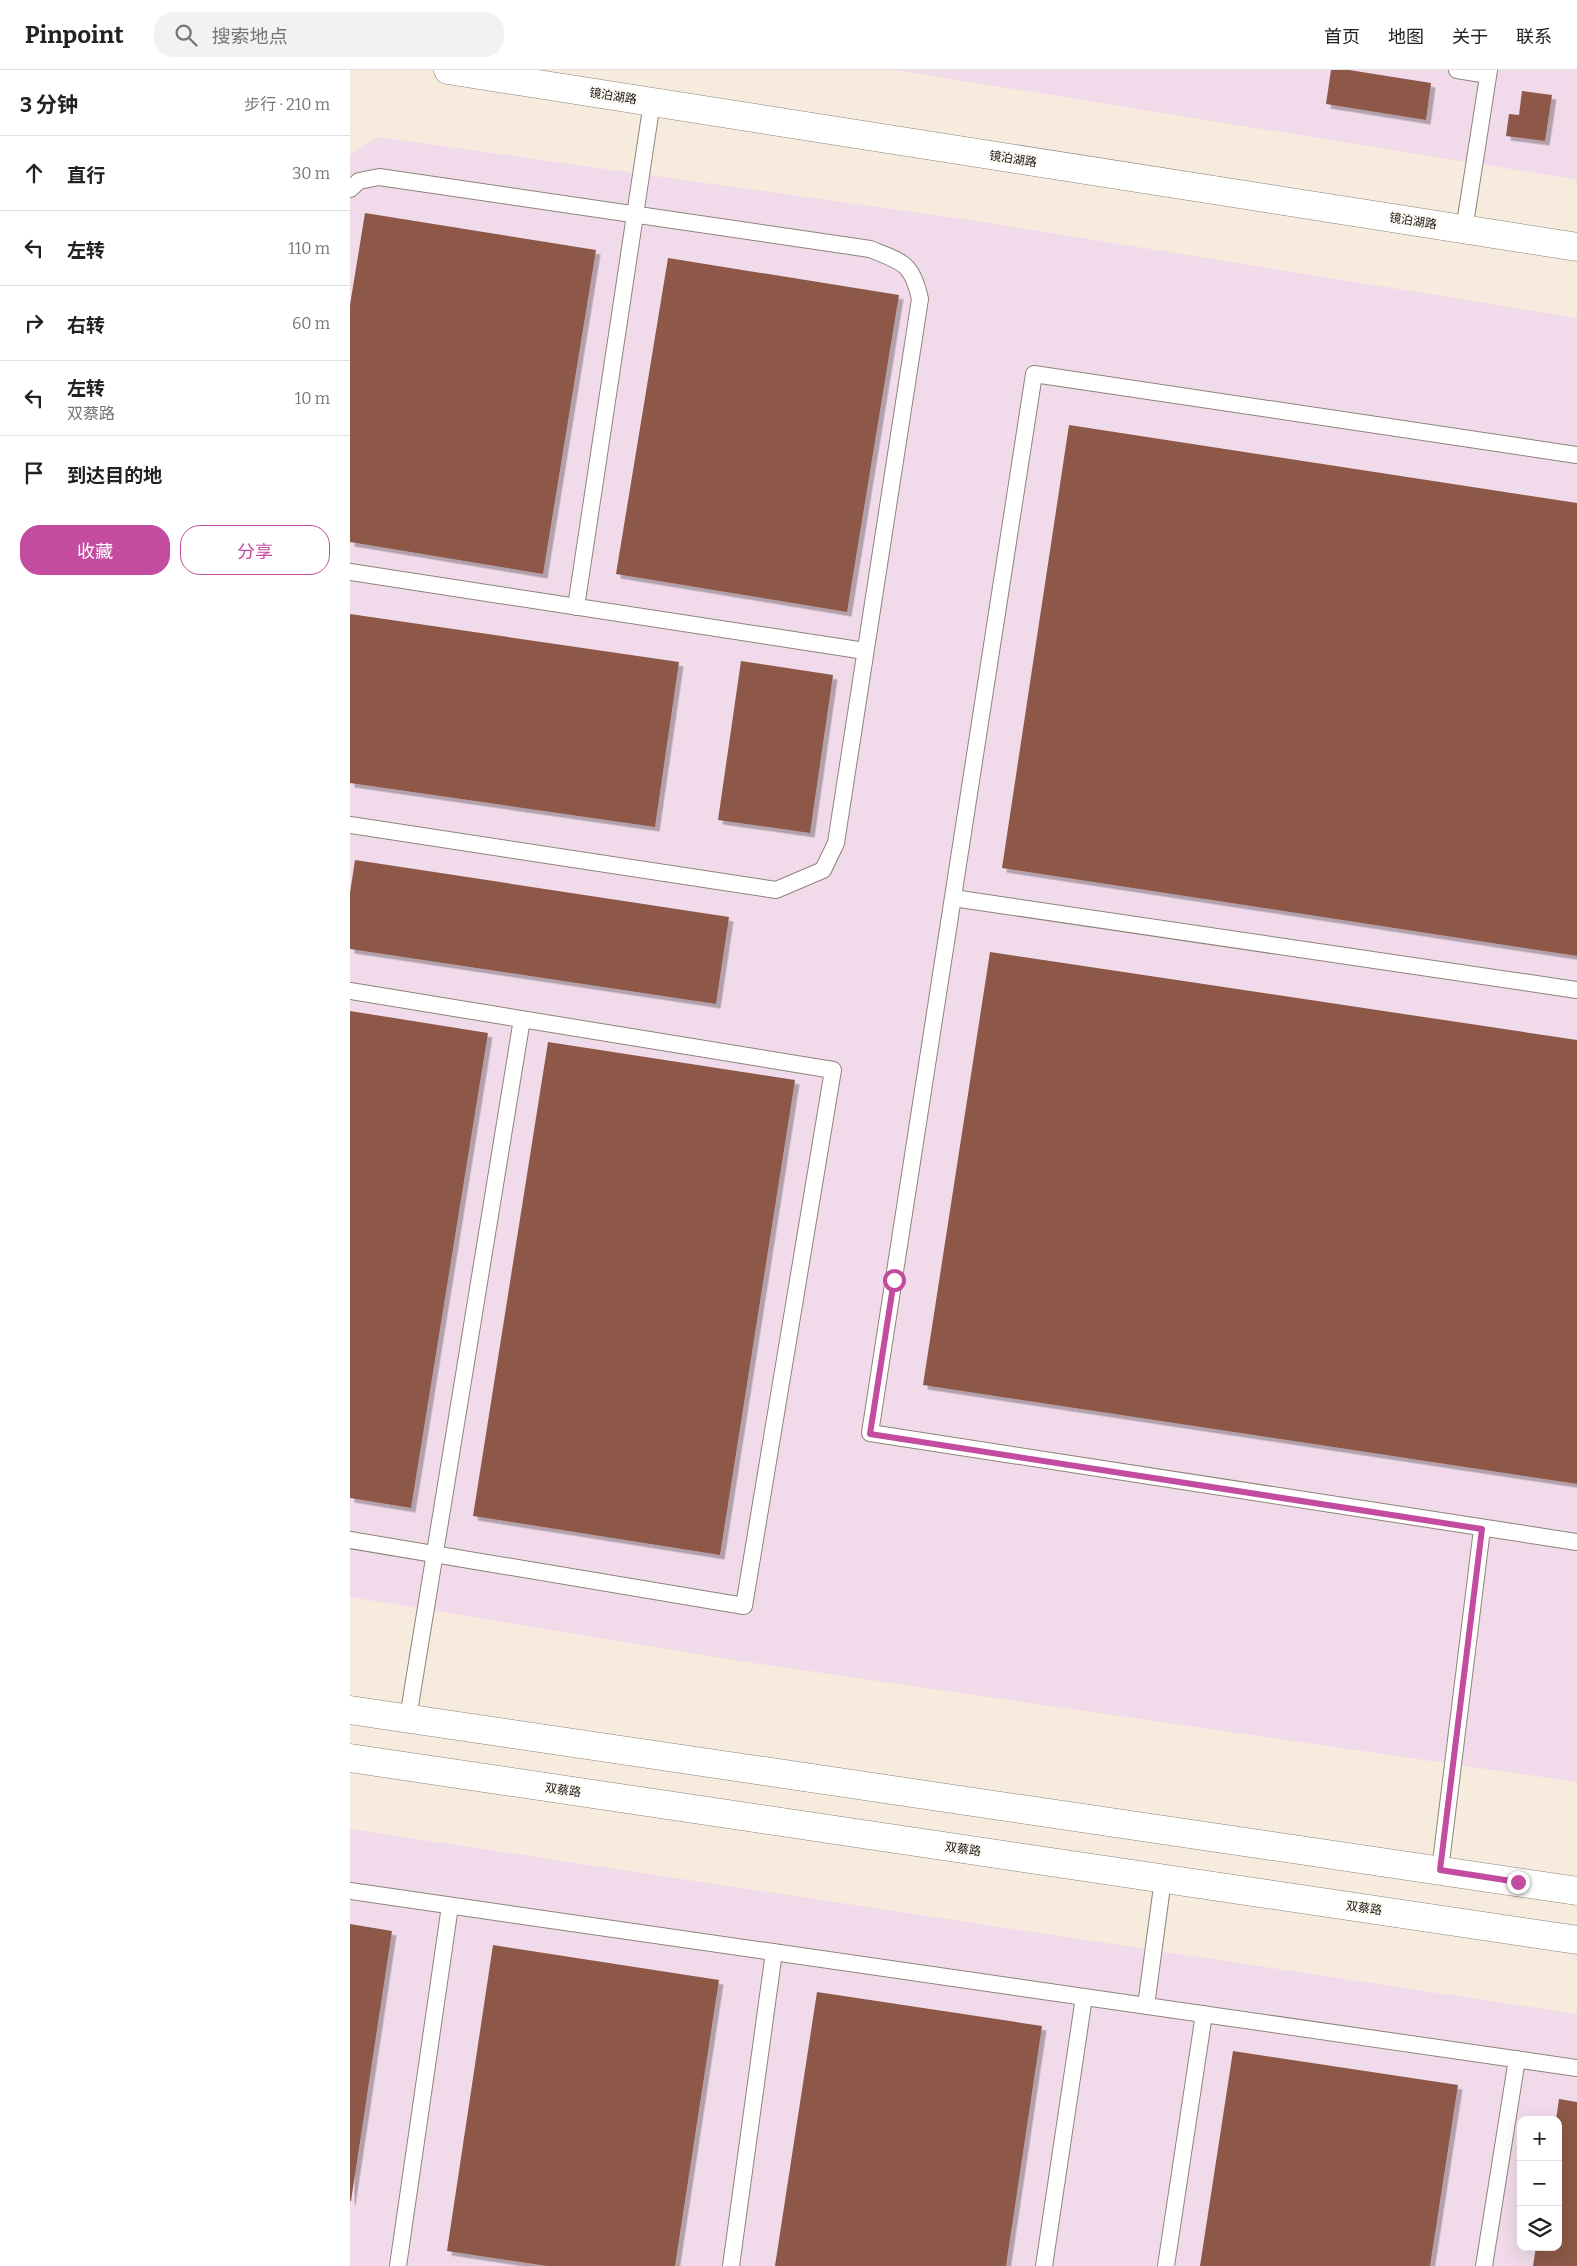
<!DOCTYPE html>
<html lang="zh">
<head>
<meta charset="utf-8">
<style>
	body { margin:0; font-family:Bitter,"Noto Sans SC",serif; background:#f2f2f2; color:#222 }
	.controls { position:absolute; right:15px; bottom:15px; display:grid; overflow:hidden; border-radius:10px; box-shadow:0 5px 20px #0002 }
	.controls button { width:45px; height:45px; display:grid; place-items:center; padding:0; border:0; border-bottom:1px solid #e0e0e0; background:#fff; color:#222; font:25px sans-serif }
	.stop { position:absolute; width:15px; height:15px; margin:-11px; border:4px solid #c34ba0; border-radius:50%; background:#fff }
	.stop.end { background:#c34ba0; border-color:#fff; box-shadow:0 1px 5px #0008 }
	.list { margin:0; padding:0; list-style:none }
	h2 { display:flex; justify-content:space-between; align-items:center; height:65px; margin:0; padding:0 20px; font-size:21px }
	h2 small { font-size:16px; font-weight:400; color:#767676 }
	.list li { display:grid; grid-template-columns:32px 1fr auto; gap:15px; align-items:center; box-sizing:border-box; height:75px; padding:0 20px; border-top:1px solid #e0e0e0 }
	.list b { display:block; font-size:19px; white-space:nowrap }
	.list p { margin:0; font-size:16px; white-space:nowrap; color:#767676 }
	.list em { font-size:16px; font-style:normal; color:#767676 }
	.actions { display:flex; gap:10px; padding:15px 20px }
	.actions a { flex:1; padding:11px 0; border:1px solid #c34ba0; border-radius:20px; text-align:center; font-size:18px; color:#c34ba0 }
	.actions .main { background:#c34ba0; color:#fff }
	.icon { flex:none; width:28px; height:28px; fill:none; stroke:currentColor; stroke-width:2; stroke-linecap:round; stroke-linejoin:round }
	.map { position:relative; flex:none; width:1227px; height:2196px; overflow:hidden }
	header { display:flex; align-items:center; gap:30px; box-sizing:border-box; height:70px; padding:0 25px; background:#fff; border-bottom:1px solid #e0e0e0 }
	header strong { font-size:24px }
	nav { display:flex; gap:28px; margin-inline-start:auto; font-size:18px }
	.search { width:350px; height:45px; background:#f2f2f2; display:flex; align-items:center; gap:12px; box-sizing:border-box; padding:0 18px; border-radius:20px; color:#767676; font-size:19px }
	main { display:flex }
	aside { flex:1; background:#fff }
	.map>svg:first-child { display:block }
	.industrial { fill:#f1dbea; fill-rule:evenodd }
	.building { fill:#8d5847; filter:url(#shadow) }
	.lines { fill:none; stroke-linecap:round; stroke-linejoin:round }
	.lane-casing { stroke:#8e8478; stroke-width:18 }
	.secondary-casing { stroke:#8e8478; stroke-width:29 }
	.lane { stroke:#fff; stroke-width:16 }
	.secondary { stroke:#fff; stroke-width:28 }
	.route { stroke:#c34ba0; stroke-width:6 }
	.labels { text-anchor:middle; stroke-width:4; stroke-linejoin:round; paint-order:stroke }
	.street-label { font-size:12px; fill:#1a1611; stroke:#fdf9f3 }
</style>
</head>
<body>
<header>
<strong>Pinpoint</strong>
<div class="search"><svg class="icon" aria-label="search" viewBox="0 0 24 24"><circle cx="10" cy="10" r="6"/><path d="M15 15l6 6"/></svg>搜索地点</div>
<nav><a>首页</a><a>地图</a><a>关于</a><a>联系</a></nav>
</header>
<main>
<aside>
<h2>3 分钟<small>步行 · 210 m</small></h2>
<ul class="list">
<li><svg class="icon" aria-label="ahead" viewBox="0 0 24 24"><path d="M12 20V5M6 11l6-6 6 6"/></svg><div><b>直行</b></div><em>30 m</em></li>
<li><svg class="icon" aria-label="left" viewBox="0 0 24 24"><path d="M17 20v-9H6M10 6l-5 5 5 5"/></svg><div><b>左转</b></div><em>110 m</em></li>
<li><svg class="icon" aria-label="right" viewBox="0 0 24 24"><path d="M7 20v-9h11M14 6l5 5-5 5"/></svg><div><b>右转</b></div><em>60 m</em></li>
<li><svg class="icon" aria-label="left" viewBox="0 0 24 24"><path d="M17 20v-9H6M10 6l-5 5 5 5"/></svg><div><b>左转</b><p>双蔡路</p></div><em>10 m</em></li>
<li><svg class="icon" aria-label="arrive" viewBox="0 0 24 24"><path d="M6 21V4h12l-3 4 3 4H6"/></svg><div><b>到达目的地</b></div></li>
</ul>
<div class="actions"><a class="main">收藏</a><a>分享</a></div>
</aside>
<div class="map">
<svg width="1227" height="2196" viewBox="0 0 1227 2196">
	<defs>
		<filter id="shadow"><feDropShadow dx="4.5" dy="4.5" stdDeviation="0" flood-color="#0004"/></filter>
	</defs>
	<rect width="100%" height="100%" fill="#f6ebdd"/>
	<path class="industrial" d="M 546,0 L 1227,0 L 1227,110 L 1222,109 Z
		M 28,67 L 627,151 L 1227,248 L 1227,1712 L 403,1593 L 0,1527 L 0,85 Z
		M 0,1759 L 1227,1944 L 1227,2196 L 0,2196 ZM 1171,2050 L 1208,2050 L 1208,2177 L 1171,2177 Z"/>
	<path class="building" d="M 981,0 L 999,0 L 1081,13 L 1076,50 L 976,34 Z
		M 1172,21 L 1202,25 L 1195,71 L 1156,66 L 1159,44 L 1169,45 Z
		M 15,143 L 246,180 L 193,504 L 0,472 L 0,235 Z
		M 318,188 L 549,225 L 497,542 L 266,504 Z
		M 719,355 L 1227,433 L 1227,886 L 652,798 Z
		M 0,544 L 329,592 L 305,757 L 0,713 Z
		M 391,591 L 483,605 L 460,763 L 368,750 Z
		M 5,790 L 379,847 L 366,934 L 0,879 L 0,823 Z
		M 640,882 L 1227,970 L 1227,1414 L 573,1315 Z
		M 0,941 L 138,963 L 61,1438 L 0,1428 Z
		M 198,972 L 445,1010 L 370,1485 L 123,1446 Z
		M 0,1854 L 42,1861 L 1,2131 L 0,2131 Z
		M 143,1875 L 369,1910 L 325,2196 L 197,2196 L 97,2181 Z
		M 467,1922 L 692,1956 L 656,2196 L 425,2196 Z
		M 883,1981 L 1108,2015 L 1080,2196 L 850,2196 Z
		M 1209,2029 L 1227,2032 L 1227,2196 L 1183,2196 L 1186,2177 L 1208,2177 L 1208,2050 L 1206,2050 Z"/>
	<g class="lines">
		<g class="lane-casing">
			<path id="lane" d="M 1107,0 L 1138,5
				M 0,119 L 9,111 L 29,107 L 520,179 C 552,192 562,192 570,229 L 486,773 L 473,800 L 426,820 L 0,755
				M 1114,160 L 1139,0
				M 1227,385 L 684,304 L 520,1363 L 1227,1472
				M 0,502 L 515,581
				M 226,537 L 302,32
				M 603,828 L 1227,920
				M 0,921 L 483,1000 L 394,1536 L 0,1470
				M 58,1648 L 172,949
				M 1090,1800 L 1132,1459
				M 0,1821 L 1227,1998
				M 796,1936 L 813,1809
				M 48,2196 L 100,1836
				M 381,2196 L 424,1882
				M 694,2196 L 734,1927
				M 816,2196 L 854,1944
				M 1134,2196 L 1167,1989"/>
		</g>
		<g class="secondary-casing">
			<path id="secondary" d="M 98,0 L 1227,177
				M 0,1640 L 1227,1821
				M 0,1688 L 1227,1870"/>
		</g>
		<use href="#lane" class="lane"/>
		<use href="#secondary" class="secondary"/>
	</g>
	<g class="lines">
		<path class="route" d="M 544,1210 L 520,1364 L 1132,1459 L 1090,1800 L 1168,1812"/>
	</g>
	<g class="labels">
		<g class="street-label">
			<text transform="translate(263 26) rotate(9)" y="4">镜泊湖路</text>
			<text transform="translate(663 89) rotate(9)" y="4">镜泊湖路</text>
			<text transform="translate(1063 151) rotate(9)" y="4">镜泊湖路</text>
			<text transform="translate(213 1720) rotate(8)" y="4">双蔡路</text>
			<text transform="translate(613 1779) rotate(8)" y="4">双蔡路</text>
			<text transform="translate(1014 1838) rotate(8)" y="4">双蔡路</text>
		</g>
	</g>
</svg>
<div class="controls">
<button>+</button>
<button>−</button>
<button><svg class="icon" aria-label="layers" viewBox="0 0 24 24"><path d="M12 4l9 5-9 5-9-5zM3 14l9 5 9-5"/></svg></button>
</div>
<div class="stop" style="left:544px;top:1210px"></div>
<div class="stop end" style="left:1168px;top:1812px"></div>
</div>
</main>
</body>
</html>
